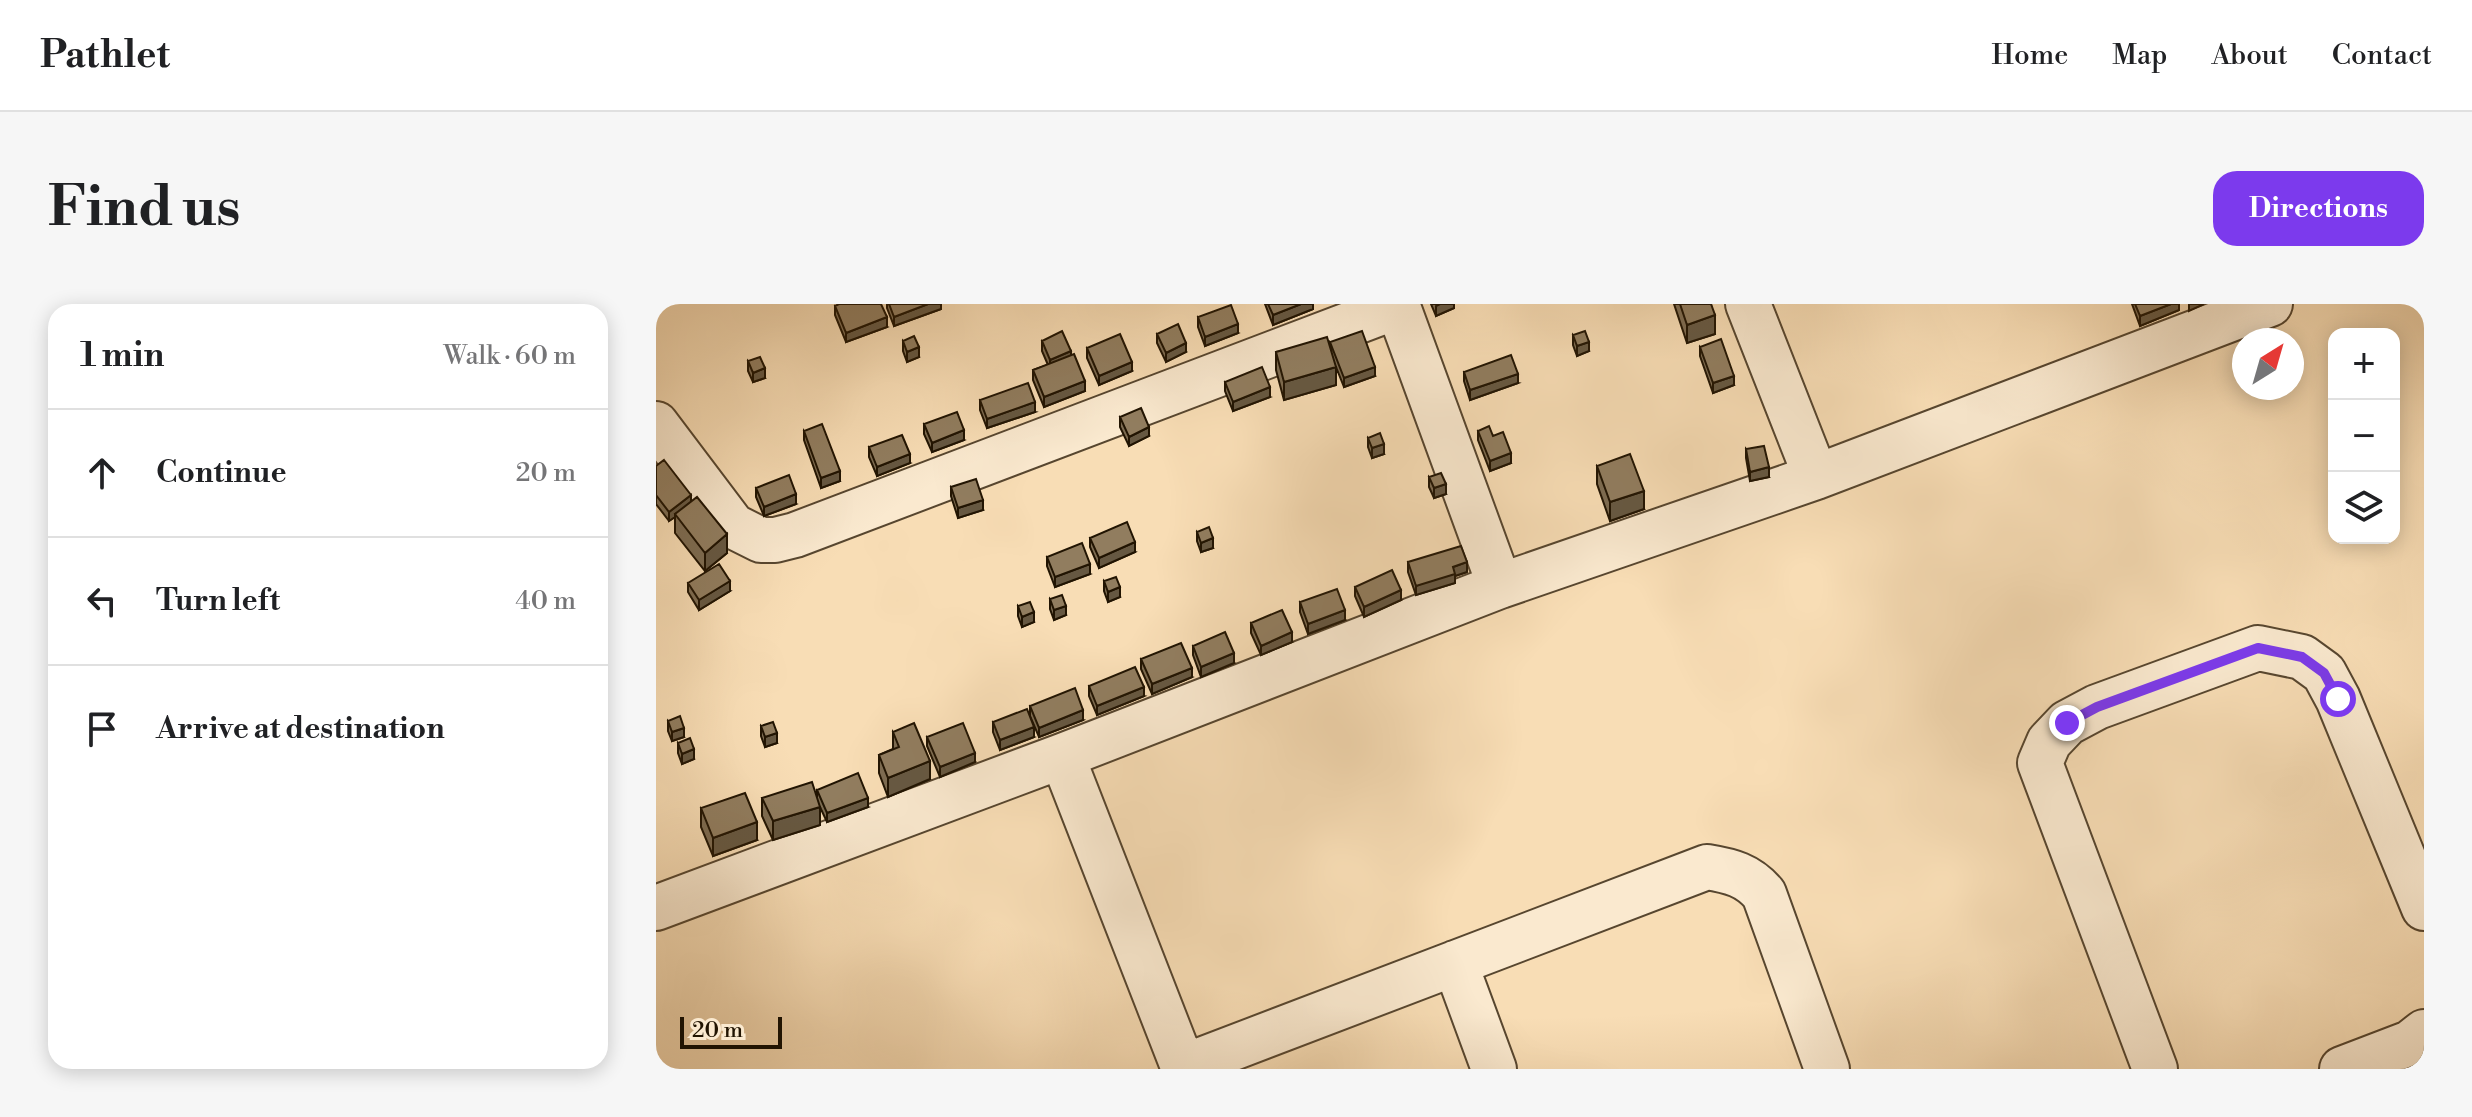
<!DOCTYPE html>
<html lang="en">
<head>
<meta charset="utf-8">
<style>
	body { margin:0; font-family:"Libre Bodoni",serif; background:#f6f6f6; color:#202124 }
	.controls { position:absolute; right:24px; top:24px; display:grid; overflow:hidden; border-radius:16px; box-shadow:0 4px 20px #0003 }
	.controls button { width:72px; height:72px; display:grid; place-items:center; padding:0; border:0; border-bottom:2px solid #e0e0e0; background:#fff; color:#202124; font:40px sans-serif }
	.compass { position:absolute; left:1576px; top:24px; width:72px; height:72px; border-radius:50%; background:#fff; box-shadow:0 4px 20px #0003; rotate:37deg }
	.scale { position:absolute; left:24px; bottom:20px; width:102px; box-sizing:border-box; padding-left:8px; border:4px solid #211402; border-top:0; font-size:22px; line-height:28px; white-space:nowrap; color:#211402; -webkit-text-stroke:6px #fae9cf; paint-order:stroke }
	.stop { position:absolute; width:24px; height:24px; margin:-18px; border:6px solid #7c3aed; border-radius:50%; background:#fff }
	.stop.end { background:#7c3aed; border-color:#fff; box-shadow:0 2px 8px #0008 }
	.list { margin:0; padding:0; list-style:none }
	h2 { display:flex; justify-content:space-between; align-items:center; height:104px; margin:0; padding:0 32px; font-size:34px }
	h2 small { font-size:26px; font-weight:400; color:#757577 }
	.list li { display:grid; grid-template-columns:52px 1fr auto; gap:24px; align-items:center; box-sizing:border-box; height:128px; padding:0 32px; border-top:2px solid #e0e0e0 }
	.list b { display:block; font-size:30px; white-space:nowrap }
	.list em { font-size:26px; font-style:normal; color:#757577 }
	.icon { flex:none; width:44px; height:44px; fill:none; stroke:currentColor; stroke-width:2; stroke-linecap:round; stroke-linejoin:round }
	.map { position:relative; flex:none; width:1768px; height:765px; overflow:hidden; border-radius:24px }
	header { display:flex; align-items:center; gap:48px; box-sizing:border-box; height:112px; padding:0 40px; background:#fff; border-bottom:2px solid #e0e0e0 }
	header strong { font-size:38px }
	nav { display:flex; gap:44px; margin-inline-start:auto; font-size:28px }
	.intro { display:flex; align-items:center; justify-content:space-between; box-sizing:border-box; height:192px; padding:0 48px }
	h1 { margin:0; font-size:56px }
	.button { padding:20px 36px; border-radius:24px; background:#7c3aed; color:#fff; font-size:28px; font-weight:700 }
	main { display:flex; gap:48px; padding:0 48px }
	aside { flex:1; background:#fff; border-radius:24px; box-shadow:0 4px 20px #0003 }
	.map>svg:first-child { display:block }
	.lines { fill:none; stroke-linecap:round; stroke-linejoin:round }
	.minor-casing { stroke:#57462f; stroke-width:48 }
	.minor { stroke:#fae9cf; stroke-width:44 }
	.wall { fill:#7d6c52; stroke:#211402; stroke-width:2 }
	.shaded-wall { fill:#665842; stroke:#211402; stroke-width:2 }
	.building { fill:#917d5f; stroke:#211402; stroke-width:2 }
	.route { stroke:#7c3aed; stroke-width:10 }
</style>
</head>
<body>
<header>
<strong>Pathlet</strong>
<nav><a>Home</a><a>Map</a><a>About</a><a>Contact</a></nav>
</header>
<div class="intro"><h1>Find us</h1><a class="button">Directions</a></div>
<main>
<aside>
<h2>1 min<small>Walk · 60 m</small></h2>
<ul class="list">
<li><svg class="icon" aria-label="ahead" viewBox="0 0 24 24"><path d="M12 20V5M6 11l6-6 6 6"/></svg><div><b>Continue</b></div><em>20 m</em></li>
<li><svg class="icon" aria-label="left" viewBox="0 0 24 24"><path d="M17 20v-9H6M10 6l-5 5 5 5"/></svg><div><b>Turn left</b></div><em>40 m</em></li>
<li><svg class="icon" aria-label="arrive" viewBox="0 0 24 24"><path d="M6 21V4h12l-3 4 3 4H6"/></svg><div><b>Arrive at destination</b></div></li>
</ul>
</aside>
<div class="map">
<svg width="1768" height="765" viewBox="0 0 1768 765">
	<rect width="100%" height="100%" fill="#f8ddb5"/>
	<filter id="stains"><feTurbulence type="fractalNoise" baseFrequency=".0025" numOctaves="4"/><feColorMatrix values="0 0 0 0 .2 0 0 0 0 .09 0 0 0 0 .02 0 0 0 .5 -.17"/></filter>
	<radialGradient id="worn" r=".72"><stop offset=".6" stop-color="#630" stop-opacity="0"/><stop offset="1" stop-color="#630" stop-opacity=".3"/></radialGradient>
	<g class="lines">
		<g class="minor-casing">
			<path id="minor" d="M 741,0 L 844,282
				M 1092,0 L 1160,173
				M 0,120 L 77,222 L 105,236 L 119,236 L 139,231 L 742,2
				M 406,452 L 528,765
				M 0,604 L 406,452 L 844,282 L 1160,173 L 1614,0
				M 799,659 L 838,765
				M 527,763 L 1051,563 C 1075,567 1092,571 1108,590 L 1171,765
				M 1499,765 L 1384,459 L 1393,438 L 1411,419 L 1441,403 L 1602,344 L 1646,353 L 1668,369 L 1682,395 L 1768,604
				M 1686,765 L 1754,739 L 1768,728"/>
		</g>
		<use href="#minor" class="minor"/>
	</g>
	<path class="wall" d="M 231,0 L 285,0 L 285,5 L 238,22 L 231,4 Z
		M 609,0 L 657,0 L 657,5 L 617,21 Z
		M 775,0 L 798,0 L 798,4 L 780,12 Z
		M 1018,0 L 1055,0 L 1059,30 L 1031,39 Z
		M 1476,0 L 1523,0 L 1523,6 L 1484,22 Z
		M 179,2 L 231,23 L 190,38 L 179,11 Z
		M 542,13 L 582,29 L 549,42 L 542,23 Z
		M 501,30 L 530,48 L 510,58 L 501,39 Z
		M 917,31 L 933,47 L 921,52 L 917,41 Z
		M 247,37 L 263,53 L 251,58 L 247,47 Z
		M 386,37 L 415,52 L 429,87 L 388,103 L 377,76 L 377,66 L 392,61 L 386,47 Z
		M 674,38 L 719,72 L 688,83 L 680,63 L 680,81 L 628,96 L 620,66 L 620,48 L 674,43 Z
		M 1044,43 L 1078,81 L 1057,89 L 1044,52 Z
		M 431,44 L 476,67 L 443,81 L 431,54 Z
		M 92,57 L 109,74 L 97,78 L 92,67 Z
		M 808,68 L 862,79 L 814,96 L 808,77 Z
		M 569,78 L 614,93 L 577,107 L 569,87 Z
		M 324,96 L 379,108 L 331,124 L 324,106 Z
		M 464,113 L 493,132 L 473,142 L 464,123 Z
		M 268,120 L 308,136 L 276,148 L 268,130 Z
		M 148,127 L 184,177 L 165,184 L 148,136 Z
		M 822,127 L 837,132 L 855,159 L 834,167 L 822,136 Z
		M 712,134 L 728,150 L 716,154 L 712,143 Z
		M 213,143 L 254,159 L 221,172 L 213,153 Z
		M 1090,145 L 1113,173 L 1094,177 L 1090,154 Z
		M 0,162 L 35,197 L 71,249 L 49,267 L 19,229 L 19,213 L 13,217 L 0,200 Z
		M 941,162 L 988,205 L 954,217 L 941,180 Z
		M 773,173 L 790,190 L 778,194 L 773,183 Z
		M 295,183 L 327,206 L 302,214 L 295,192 Z
		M 100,184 L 140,200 L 108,212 L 100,193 Z
		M 541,228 L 557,244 L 545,248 L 541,237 Z
		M 434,234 L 479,248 L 443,264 L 434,243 Z
		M 391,253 L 434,270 L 399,283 L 391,262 Z
		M 752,258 L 811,268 L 799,272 L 799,279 L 760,291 L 752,268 Z
		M 448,277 L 464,293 L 452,298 L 448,287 Z
		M 32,279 L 74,287 L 43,306 L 32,288 Z
		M 699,283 L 745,296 L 708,313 L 699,292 Z
		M 394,295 L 410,311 L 398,316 L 394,305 Z
		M 644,298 L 689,316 L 652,330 L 644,308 Z
		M 362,302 L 378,318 L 366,323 L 362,312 Z
		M 595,319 L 636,338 L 605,351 L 595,329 Z
		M 537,342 L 578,359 L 545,373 L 537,351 Z
		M 485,355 L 536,373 L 496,390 L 485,365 Z
		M 433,382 L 488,392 L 441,411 L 433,392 Z
		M 374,402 L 427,416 L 383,433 L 374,412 Z
		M 12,417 L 28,433 L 16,437 L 12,427 Z
		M 337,418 L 378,433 L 344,446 L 337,428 Z
		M 105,422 L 121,439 L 109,443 L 105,432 Z
		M 237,428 L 274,475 L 232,493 L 223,469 L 223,451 L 237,445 Z
		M 271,433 L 319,458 L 284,473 L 271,442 Z
		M 22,439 L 38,455 L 26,460 L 22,449 Z
		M 161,486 L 212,503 L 171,518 L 164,503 L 164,521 L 117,536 L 106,512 L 106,494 L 161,492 Z
		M 45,504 L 101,536 L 57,552 L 45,523 Z"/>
	<path class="shaded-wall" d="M 272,0 L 285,0 L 285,5 L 238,22 L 238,13 Z
		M 645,0 L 657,0 L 657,5 L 617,21 L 617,11 Z
		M 784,0 L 798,0 L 798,4 L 780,12 L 780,2 Z
		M 1515,0 L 1523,0 L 1523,6 L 1484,22 L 1484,12 Z
		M 1533,0 L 1548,0 L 1533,7 Z
		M 1059,11 L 1059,30 L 1031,39 L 1031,21 Z
		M 231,13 L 231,23 L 190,38 L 190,29 Z
		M 582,20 L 582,29 L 549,42 L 549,33 Z
		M 933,38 L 933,47 L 921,52 L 921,42 Z
		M 530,39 L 530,48 L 510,58 L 510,49 Z
		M 263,43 L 263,53 L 251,58 L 251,48 Z
		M 415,47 L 415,56 L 394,66 L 394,56 Z
		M 476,58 L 476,67 L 443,81 L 443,72 Z
		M 680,63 L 680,81 L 628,96 L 628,78 Z
		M 719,63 L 719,72 L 688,83 L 688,74 Z
		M 109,64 L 109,74 L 97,78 L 97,69 Z
		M 862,70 L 862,79 L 814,96 L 814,86 Z
		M 1078,72 L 1078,81 L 1057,89 L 1057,79 Z
		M 429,77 L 429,87 L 388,103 L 388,93 Z
		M 614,83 L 614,93 L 577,107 L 577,98 Z
		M 379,98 L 379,108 L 331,124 L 331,115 Z
		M 493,123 L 493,132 L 473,142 L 473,133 Z
		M 308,126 L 308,136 L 276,148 L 276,139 Z
		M 728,140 L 728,150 L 716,154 L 716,144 Z
		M 855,149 L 855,159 L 834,167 L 834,157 Z
		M 254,150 L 254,159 L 221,172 L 221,163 Z
		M 1113,163 L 1113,173 L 1094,177 L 1094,168 Z
		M 184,167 L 184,177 L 165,184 L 165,174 Z
		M 790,180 L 790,190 L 778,194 L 778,184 Z
		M 988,187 L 988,205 L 954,217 L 954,198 Z
		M 140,190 L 140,200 L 108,212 L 108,203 Z
		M 35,191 L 35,201 L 19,210 L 19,213 L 13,217 L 13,208 Z
		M 327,196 L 327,206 L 302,214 L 302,204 Z
		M 71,230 L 71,249 L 49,267 L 49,249 Z
		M 557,234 L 557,244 L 545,248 L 545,239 Z
		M 479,238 L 479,248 L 443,264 L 443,254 Z
		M 811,258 L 811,268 L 799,272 L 799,279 L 760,291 L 760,282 L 797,263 Z
		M 434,260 L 434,270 L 399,283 L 399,273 Z
		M 74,277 L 74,287 L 43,306 L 43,296 Z
		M 464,283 L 464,293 L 452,298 L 452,288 Z
		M 745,286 L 745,296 L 708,313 L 708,303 Z
		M 410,302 L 410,311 L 398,316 L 398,306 Z
		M 689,306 L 689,316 L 652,330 L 652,320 Z
		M 378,308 L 378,318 L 366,323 L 366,313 Z
		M 636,328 L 636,338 L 605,351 L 605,342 Z
		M 578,349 L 578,359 L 545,373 L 545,363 Z
		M 536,364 L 536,373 L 496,390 L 496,380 Z
		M 488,383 L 488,392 L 441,411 L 441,402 Z
		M 427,406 L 427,416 L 383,433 L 383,424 Z
		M 378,423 L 378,433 L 344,446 L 344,436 Z
		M 28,424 L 28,433 L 16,437 L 16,428 Z
		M 121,429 L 121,439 L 109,443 L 109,433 Z
		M 38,445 L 38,455 L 26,460 L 26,450 Z
		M 319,449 L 319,458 L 284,473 L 284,463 Z
		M 274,457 L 274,475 L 232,493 L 232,474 Z
		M 212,494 L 212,503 L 171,518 L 171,509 Z
		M 164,503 L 164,521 L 117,536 L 117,517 Z
		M 101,518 L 101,536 L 57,552 L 57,534 Z"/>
	<path class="building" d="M 183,0 L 225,0 L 231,13 L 190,29 L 179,2 Z
		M 233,0 L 272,0 L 238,13 Z
		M 612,0 L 645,0 L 617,11 Z
		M 1024,0 L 1055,0 L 1059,11 L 1031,21 Z
		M 1479,0 L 1515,0 L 1484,12 Z
		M 575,1 L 582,20 L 549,33 L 542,13 Z
		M 522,20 L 530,39 L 510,49 L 501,30 Z
		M 406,27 L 415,47 L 394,56 L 386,37 Z
		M 706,27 L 719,63 L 688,74 L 674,38 Z
		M 929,27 L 933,38 L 921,42 L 917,31 Z
		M 464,30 L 476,58 L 443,72 L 431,44 Z
		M 258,32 L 263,43 L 251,48 L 247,37 Z
		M 671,33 L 680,63 L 628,78 L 620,48 Z
		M 1065,35 L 1078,72 L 1057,79 L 1044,43 Z
		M 418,50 L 429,77 L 388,93 L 377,66 Z
		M 855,51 L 862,70 L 814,86 L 808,68 Z
		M 104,53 L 109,64 L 97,69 L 92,57 Z
		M 606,63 L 614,83 L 577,98 L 569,78 Z
		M 372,79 L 379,98 L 331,115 L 324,96 Z
		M 485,104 L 493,123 L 473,133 L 464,113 Z
		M 301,108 L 308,126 L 276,139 L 268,120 Z
		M 166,120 L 184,167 L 165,174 L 148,127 Z
		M 833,122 L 837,132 L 847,128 L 855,149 L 834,157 L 822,127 Z
		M 724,129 L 728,140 L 716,144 L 712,134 Z
		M 246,131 L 254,150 L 221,163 L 213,143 Z
		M 1108,142 L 1113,163 L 1094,168 L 1090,145 Z
		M 974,150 L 988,187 L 954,198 L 941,162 Z
		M 8,156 L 35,191 L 13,208 L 0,191 L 0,162 Z
		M 785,169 L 790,180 L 778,184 L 773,173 Z
		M 133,171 L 140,190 L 108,203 L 100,184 Z
		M 320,175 L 327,196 L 302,204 L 295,183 Z
		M 41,193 L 71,230 L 49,249 L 19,210 Z
		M 471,218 L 479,238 L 443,254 L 434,234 Z
		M 553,223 L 557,234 L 545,239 L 541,228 Z
		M 426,239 L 434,260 L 399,273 L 391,253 Z
		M 805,242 L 811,258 L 797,263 L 799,270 L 760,282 L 752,258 Z
		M 63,260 L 74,277 L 43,296 L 32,279 Z
		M 736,266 L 745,286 L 708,303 L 699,283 Z
		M 460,273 L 464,283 L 452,288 L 448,277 Z
		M 681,285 L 689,306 L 652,320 L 644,298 Z
		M 406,291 L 410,302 L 398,306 L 394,295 Z
		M 374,298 L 378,308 L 366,313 L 362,302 Z
		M 626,306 L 636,328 L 605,342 L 595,319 Z
		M 569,328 L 578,349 L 545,363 L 537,342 Z
		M 525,339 L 536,364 L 496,380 L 485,355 Z
		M 479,363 L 488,383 L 441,402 L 433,382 Z
		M 419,384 L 427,406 L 383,424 L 374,402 Z
		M 371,405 L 378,423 L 344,436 L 337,418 Z
		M 24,412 L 28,424 L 16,428 L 12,417 Z
		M 117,418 L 121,429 L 109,433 L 105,422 Z
		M 258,419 L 274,457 L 232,474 L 223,451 L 243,443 L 237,428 Z
		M 307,419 L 319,449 L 284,463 L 271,433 Z
		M 34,434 L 38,445 L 26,450 L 22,439 Z
		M 202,469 L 212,494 L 171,509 L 161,486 Z
		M 156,478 L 164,503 L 117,517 L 106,494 Z
		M 89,489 L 101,518 L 57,534 L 45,504 Z"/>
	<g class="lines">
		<path class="route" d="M 1411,419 L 1441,403 L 1602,344 L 1646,353 L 1668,369 L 1682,395"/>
	</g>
	<rect width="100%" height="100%" filter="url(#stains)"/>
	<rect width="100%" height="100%" fill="url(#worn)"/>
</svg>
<div class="controls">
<button>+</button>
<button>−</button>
<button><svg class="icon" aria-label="layers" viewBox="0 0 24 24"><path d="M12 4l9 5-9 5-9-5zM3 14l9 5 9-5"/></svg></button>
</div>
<svg class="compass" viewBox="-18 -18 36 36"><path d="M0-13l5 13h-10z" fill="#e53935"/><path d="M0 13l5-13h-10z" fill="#757577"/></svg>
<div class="scale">20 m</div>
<div class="stop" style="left:1682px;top:395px"></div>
<div class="stop end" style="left:1411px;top:419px"></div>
</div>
</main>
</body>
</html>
